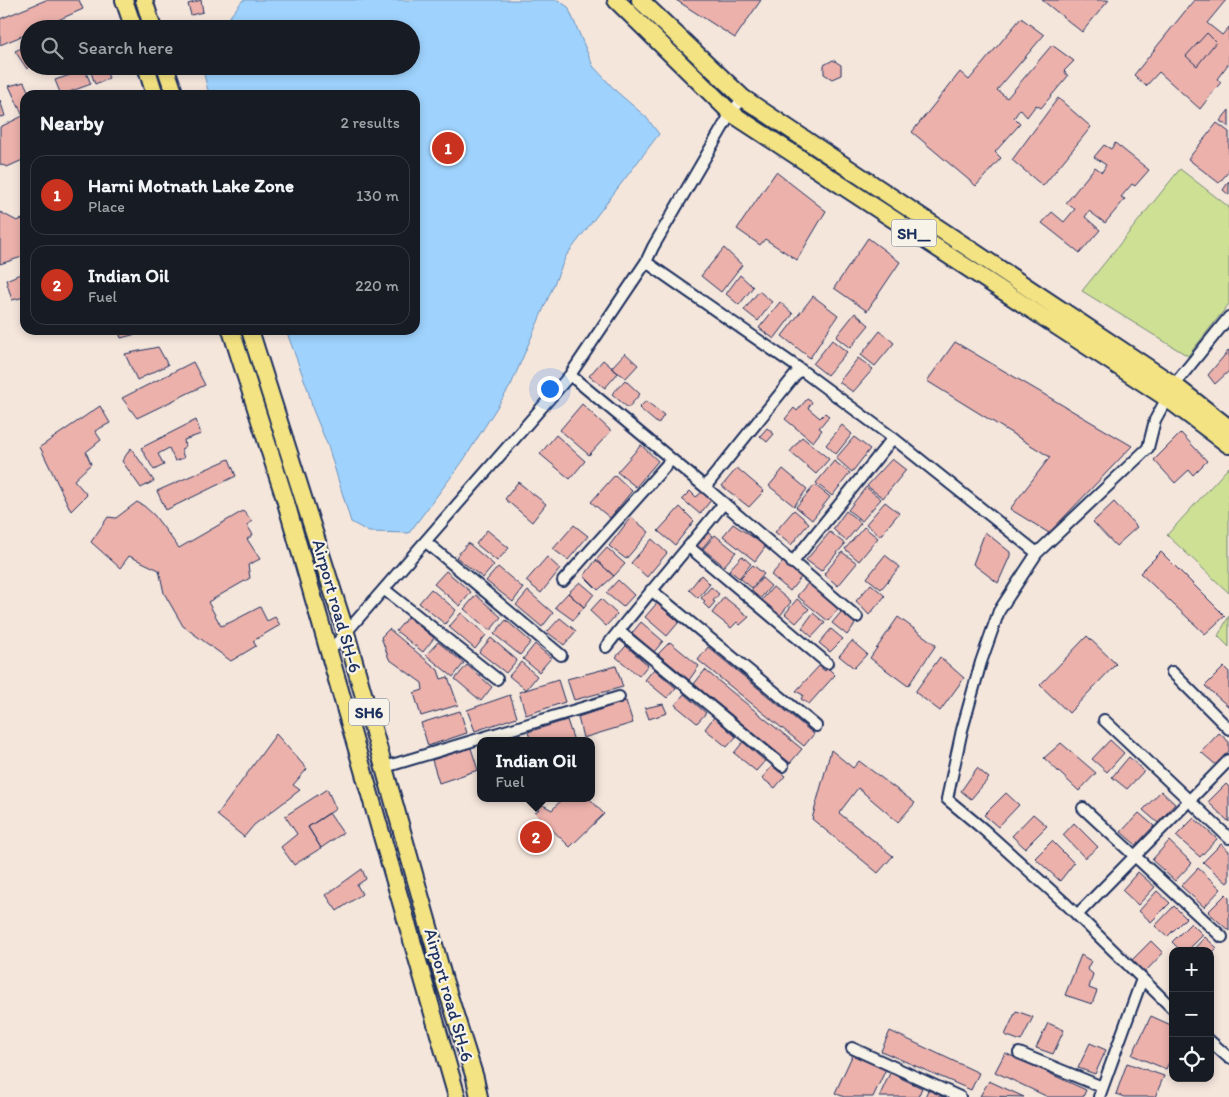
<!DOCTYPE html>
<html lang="en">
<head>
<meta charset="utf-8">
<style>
	body { margin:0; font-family:Itim,sans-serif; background:#20242c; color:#f1f3f6 }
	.controls { position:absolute; right:15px; bottom:15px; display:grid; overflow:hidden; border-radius:10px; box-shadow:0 2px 8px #0003 }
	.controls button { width:45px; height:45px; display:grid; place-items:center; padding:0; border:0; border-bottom:1px solid #363941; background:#171b24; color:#f1f3f6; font:25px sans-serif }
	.you { position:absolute; left:549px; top:388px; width:18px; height:18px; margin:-12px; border:4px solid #fff; border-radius:50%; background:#1a73e8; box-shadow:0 0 0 8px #1a73e833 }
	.badge { display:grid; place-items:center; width:32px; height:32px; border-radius:50%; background:#c8321e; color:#fff; font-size:16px; font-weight:700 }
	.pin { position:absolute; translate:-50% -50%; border:2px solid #fff; box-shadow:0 1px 5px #0006 }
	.popup { position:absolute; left:477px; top:737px; width:118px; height:65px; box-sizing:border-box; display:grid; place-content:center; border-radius:10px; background:#171b24; filter:drop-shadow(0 1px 4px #0005); font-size:16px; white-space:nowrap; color:#9ea1a6 }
	.popup b { font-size:19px; color:#f1f3f6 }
	.popup::after { content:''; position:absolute; left:50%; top:100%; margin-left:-10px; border:10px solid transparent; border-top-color:#171b24 }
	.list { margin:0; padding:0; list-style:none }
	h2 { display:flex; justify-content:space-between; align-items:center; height:65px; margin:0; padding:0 20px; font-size:21px }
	h2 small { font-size:16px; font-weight:400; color:#9ea1a6 }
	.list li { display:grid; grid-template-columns:32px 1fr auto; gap:15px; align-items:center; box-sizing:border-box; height:80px; margin:0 10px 10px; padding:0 10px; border:1px solid #363941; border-radius:15px }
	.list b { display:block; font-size:19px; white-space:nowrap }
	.list p { margin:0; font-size:16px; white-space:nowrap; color:#9ea1a6 }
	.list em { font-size:16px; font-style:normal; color:#9ea1a6 }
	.icon { flex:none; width:28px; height:28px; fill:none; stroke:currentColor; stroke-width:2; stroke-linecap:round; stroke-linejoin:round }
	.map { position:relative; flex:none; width:1229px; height:1097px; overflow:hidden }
	.search { position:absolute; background:#171b24; box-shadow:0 2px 8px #0003; left:20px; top:20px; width:400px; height:55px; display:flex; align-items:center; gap:12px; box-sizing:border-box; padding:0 18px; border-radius:28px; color:#9ea1a6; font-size:19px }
	.panel { position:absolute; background:#171b24; box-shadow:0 2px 8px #0003; left:20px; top:90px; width:400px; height:245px; border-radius:15px }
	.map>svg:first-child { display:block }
	.green { fill:#cee094; stroke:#748879 }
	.water { fill:#9fd3fd; stroke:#6a91bd }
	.building { fill:#ecb1ab; stroke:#1b2f5e }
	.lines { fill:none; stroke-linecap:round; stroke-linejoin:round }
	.minor-casing { stroke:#1b2f5e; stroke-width:14 }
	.primary-casing { stroke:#1b2f5e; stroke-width:20 }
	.minor { stroke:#f7f3e8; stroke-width:10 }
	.primary { stroke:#f4e382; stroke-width:16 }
	.labels { text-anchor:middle; stroke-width:4.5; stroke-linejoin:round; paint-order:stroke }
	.shield { fill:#f7f3e8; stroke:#5d6a87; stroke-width:1 }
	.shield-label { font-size:16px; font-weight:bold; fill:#1b2f5e }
	.street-label { font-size:18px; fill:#1b2f5e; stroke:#f7f3e8 }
</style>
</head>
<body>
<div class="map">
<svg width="1229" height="1097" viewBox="0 0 1229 1097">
	<rect width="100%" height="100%" fill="#f5e6dc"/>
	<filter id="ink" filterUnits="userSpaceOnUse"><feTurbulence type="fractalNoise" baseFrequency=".02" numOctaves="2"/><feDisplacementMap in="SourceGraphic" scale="10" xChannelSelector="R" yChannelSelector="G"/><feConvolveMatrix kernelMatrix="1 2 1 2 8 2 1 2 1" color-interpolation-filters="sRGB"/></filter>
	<g filter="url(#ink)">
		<path class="green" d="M 1180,169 L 1229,207 L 1229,304 L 1188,356 L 1082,291 Z
			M 1229,467 L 1229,593 L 1167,535 Z
			M 1229,616 L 1229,647 L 1218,636 Z"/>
		<path class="water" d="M 243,0 L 558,0 L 568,7 L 593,66 L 617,92 L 646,117 L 659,134 L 566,256 L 511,385 L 463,461 L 409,533 L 369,532 L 351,522 L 328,446 L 313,410 L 308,390 L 286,330 L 415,330 L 415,95 L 209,95 L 202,66 L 411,66 L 411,29 L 220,29 Z"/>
		<path class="building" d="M 46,0 L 79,0 L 83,9 L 38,29 L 29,29 L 29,33 L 0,45 L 0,19 Z
			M 201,0 L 203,12 L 191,15 L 188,4 Z
			M 676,0 L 761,0 L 735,38 Z
			M 1042,0 L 1109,0 L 1082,32 Z
			M 1194,0 L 1226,0 L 1207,23 L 1222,35 L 1229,27 L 1229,63 L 1217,79 L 1221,82 L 1200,109 L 1159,72 L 1146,86 L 1134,75 Z
			M 1021,18 L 1044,35 L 997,90 L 1007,98 L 1052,45 L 1074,61 L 1064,71 L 1068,76 L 1041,108 L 1036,105 L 1027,117 L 1020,109 L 1014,118 L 1020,124 L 995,152 L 1001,158 L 976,186 L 912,132 L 960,72 L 969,80 Z
			M 1207,33 L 1216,42 L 1197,66 L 1186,56 Z
			M 28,45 L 30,66 L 27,69 L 15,51 Z
			M 833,60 L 841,65 L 841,75 L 832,79 L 824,74 L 824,65 Z
			M 43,66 L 66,66 L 47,75 Z
			M 89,66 L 104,66 L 109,78 L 95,84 Z
			M 85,70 L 91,84 L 61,95 L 55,80 Z
			M 24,82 L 30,95 L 25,95 L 25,115 L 23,116 L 9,86 Z
			M 1058,98 L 1091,127 L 1043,186 L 1012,160 Z
			M 0,100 L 5,116 L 0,117 Z
			M 1229,110 L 1229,127 L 1220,121 Z
			M 25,115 L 25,159 L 7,167 L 0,164 L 0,127 Z
			M 1217,123 L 1229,132 L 1229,171 L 1219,183 L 1188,159 Z
			M 1115,143 L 1149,170 L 1135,186 L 1132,184 L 1121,197 L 1125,199 L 1105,223 L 1089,211 L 1085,217 L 1100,230 L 1080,253 L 1042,223 L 1052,212 L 1064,222 L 1075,209 L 1066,203 L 1095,167 L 1102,172 L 1106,165 L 1094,157 L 1104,145 L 1111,149 Z
			M 776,172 L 826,211 L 797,260 L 765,239 L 760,245 L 737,229 Z
			M 1229,181 L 1229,195 L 1223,190 Z
			M 0,212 L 17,221 L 25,218 L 25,256 L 0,264 Z
			M 868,238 L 900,262 L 867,311 L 834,288 Z
			M 724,248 L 742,265 L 721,292 L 701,276 Z
			M 25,272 L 25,297 L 12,300 L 6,280 Z
			M 740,275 L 753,287 L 739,305 L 726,294 Z
			M 759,291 L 772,302 L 758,321 L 744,310 Z
			M 813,296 L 838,315 L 810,358 L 782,336 Z
			M 780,302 L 793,314 L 774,339 L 759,328 Z
			M 855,313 L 869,325 L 850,348 L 836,337 Z
			M 118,330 L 151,330 L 121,338 Z
			M 880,331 L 894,343 L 875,366 L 861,355 Z
			M 832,340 L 847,352 L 827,375 L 813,364 Z
			M 955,342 L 1132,446 L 1049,533 L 1010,509 L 1050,457 L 927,381 Z
			M 158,347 L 168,365 L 137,380 L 125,354 Z
			M 1229,350 L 1229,371 L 1215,384 L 1208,375 Z
			M 625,353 L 638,365 L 626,378 L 611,368 Z
			M 858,358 L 873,369 L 853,392 L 839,382 Z
			M 603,360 L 618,373 L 605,388 L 589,376 Z
			M 193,362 L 205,385 L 137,418 L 122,398 Z
			M 625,380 L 640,394 L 628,408 L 612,394 Z
			M 807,399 L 812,402 L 808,408 L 820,418 L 825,413 L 829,416 L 819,428 L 822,430 L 813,442 L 785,419 L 794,408 L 797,411 Z
			M 646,401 L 664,415 L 658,424 L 639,408 Z
			M 582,404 L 611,431 L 589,455 L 560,430 Z
			M 100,406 L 110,423 L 95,431 L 101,440 L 86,452 L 91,464 L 74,480 L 87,495 L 71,511 L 40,447 Z
			M 196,420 L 201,434 L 184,440 L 185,447 L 181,449 L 184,458 L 175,461 L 169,448 L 158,454 L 164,465 L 154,470 L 141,448 Z
			M 842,425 L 852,434 L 836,454 L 826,445 Z
			M 767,428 L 774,434 L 767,442 L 760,436 Z
			M 1181,433 L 1207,461 L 1193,475 L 1189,470 L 1175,483 L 1154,460 Z
			M 556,435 L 585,461 L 570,479 L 540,454 Z
			M 802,437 L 829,459 L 816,474 L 790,452 Z
			M 854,437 L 870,449 L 852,472 L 836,458 Z
			M 641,445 L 658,461 L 636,487 L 617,472 Z
			M 131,448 L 154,481 L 141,488 L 122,461 Z
			M 229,459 L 236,476 L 166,510 L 157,491 Z
			M 892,459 L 906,470 L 883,498 L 867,486 Z
			M 834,461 L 850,473 L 832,496 L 816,483 Z
			M 737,468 L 764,491 L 749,507 L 722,486 Z
			M 783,469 L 807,489 L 794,506 L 769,486 Z
			M 615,475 L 632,491 L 610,518 L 591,502 Z
			M 518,482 L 546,504 L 532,522 L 505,499 Z
			M 815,485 L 830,497 L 812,520 L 796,507 Z
			M 866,487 L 881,499 L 862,521 L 848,510 Z
			M 690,491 L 696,497 L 702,492 L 711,500 L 700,514 L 682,499 Z
			M 137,502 L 144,506 L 154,515 L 179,548 L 243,511 L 252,521 L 247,525 L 253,535 L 247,539 L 260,559 L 248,565 L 250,578 L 208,602 L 221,626 L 231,622 L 260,607 L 267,621 L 275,617 L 280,625 L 253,641 L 256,646 L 231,661 L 183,626 L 164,593 L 159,570 L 129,556 L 120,568 L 91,542 L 108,517 L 116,518 Z
			M 885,502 L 899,513 L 880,536 L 866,524 Z
			M 1114,502 L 1137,527 L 1116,546 L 1093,522 Z
			M 680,507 L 694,521 L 675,545 L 658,531 Z
			M 794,510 L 809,523 L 791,545 L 775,532 Z
			M 846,511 L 861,523 L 846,541 L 833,529 Z
			M 631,517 L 649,532 L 626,559 L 609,546 Z
			M 733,524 L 766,546 L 755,561 L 723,536 Z
			M 574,525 L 588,536 L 568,560 L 553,549 Z
			M 864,527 L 878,538 L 859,561 L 845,549 Z
			M 487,530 L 509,548 L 497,561 L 476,544 Z
			M 704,530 L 712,536 L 701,550 L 693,544 Z
			M 830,532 L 845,544 L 821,571 L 806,560 Z
			M 985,532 L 1010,552 L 1010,556 L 998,583 L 973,564 Z
			M 715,535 L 736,552 L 724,566 L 703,549 Z
			M 652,539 L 667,553 L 647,577 L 631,563 Z
			M 468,543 L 494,565 L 483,578 L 456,557 Z
			M 607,548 L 625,564 L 614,576 L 596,560 Z
			M 842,552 L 857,563 L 838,586 L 824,574 Z
			M 1161,552 L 1225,616 L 1205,634 L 1140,573 Z
			M 885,555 L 900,567 L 881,589 L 867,578 Z
			M 742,556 L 751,564 L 739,578 L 729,570 Z
			M 547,557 L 560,569 L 541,593 L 526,581 Z
			M 596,560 L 614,576 L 598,590 L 584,576 Z
			M 783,562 L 802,576 L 790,591 L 771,575 Z
			M 753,565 L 764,574 L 752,588 L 740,578 Z
			M 498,567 L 523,588 L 513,602 L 486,581 Z
			M 446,571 L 471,592 L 460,606 L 434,584 Z
			M 701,575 L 710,584 L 698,598 L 689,590 Z
			M 762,578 L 771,586 L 759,600 L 750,592 Z
			M 618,580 L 634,595 L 623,607 L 606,593 Z
			M 580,582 L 594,594 L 584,607 L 568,593 Z
			M 809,582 L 840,607 L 828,621 L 797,596 Z
			M 871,584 L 885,596 L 869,615 L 856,601 Z
			M 711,587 L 719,594 L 713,601 L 715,602 L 709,609 L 703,603 L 705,601 L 701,598 Z
			M 773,587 L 791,602 L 779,617 L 761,601 Z
			M 431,589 L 456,610 L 445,624 L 419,603 Z
			M 528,591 L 553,613 L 542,627 L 516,605 Z
			M 568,593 L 584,607 L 573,620 L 555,607 Z
			M 476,595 L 501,617 L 490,631 L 464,609 Z
			M 724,597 L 749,617 L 740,625 L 737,622 L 731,628 L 712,613 Z
			M 601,599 L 617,614 L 606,626 L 590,611 Z
			M 797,599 L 809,609 L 796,623 L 785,614 Z
			M 657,603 L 679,622 L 667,636 L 645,617 Z
			M 842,611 L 855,624 L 847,635 L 832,623 Z
			M 461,613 L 486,635 L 475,649 L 449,627 Z
			M 813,613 L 825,623 L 812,637 L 802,628 Z
			M 408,617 L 434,638 L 423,652 L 396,631 Z
			M 898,617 L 936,645 L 908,686 L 870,658 Z
			M 560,618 L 576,631 L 564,645 L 547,632 Z
			M 506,620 L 531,642 L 520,655 L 494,634 Z
			M 641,622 L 663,641 L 654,652 L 632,633 Z
			M 389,629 L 438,670 L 441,679 L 448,677 L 458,705 L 421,716 L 414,693 L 423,690 L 422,683 L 389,659 L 381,637 Z
			M 831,629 L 843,639 L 830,652 L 819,643 Z
			M 1087,636 L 1116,664 L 1069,713 L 1040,685 Z
			M 491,638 L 517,660 L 506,673 L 479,652 Z
			M 852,641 L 867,654 L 854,668 L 839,656 Z
			M 438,642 L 464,663 L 453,677 L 426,655 Z
			M 670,642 L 699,666 L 689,680 L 658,654 Z
			M 535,644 L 551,658 L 539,672 L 523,659 Z
			M 626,646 L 648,665 L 639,676 L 616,657 Z
			M 708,647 L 814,734 L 804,746 L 698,660 Z
			M 940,657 L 964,678 L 940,711 L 915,692 Z
			M 521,662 L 537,676 L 526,690 L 509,676 Z
			M 467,665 L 492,687 L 481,701 L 455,679 Z
			M 616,666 L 623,687 L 574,700 L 567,679 Z
			M 819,666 L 825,671 L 828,668 L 835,675 L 809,704 L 801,699 L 803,695 L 796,691 Z
			M 1224,667 L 1229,672 L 1229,707 L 1205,686 Z
			M 654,669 L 676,688 L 667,698 L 645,680 Z
			M 705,670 L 802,749 L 790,763 L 694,684 Z
			M 558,680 L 565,702 L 526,715 L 519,692 Z
			M 684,694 L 706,713 L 697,723 L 675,705 Z
			M 510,695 L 517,717 L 475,731 L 467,710 Z
			M 626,701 L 633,723 L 583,738 L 578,717 Z
			M 663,704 L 667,713 L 649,719 L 645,708 Z
			M 460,711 L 467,733 L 428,746 L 421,723 Z
			M 714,717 L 736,737 L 727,747 L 705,729 Z
			M 567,720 L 574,741 L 531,741 L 528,732 Z
			M 520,733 L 522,741 L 495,741 Z
			M 1219,733 L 1229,742 L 1229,751 L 1216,765 L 1201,752 Z
			M 276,734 L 307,769 L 293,785 L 300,790 L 254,825 L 244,837 L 217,815 Z
			M 1110,740 L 1124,753 L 1107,772 L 1092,759 Z
			M 743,742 L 765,761 L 756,771 L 734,753 Z
			M 1061,743 L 1096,773 L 1079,791 L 1044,758 Z
			M 471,748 L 478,770 L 439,783 L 432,760 Z
			M 831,750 L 853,768 L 859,761 L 915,803 L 898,822 L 858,788 L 839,813 L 893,856 L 878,873 L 812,819 Z
			M 1129,757 L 1144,771 L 1127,789 L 1112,777 Z
			M 772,766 L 785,776 L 775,788 L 762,778 Z
			M 977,768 L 989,778 L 971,799 L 961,791 Z
			M 1226,784 L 1229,787 L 1229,822 L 1208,802 Z
			M 327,789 L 336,809 L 308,827 L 321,848 L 294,865 L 281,847 L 297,834 L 285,816 Z
			M 1161,791 L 1175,804 L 1158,823 L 1143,810 Z
			M 1006,793 L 1019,805 L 998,827 L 984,815 Z
			M 563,798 L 569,798 L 572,801 L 575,798 L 589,798 L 604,814 L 570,847 L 535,813 L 543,805 L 552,810 Z
			M 329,813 L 343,833 L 321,848 L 308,827 Z
			M 1139,813 L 1154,826 L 1136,845 L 1121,832 Z
			M 1033,814 L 1047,826 L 1025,848 L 1012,836 Z
			M 1194,818 L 1217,839 L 1200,857 L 1176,836 Z
			M 1074,823 L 1098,847 L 1085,858 L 1063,835 Z
			M 1052,841 L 1074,863 L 1060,881 L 1035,858 Z
			M 1169,841 L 1192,863 L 1175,881 L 1152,860 Z
			M 1221,844 L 1229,851 L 1229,881 L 1227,883 L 1203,862 Z
			M 1198,868 L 1221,889 L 1204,907 L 1181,886 Z
			M 362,869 L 366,879 L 357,885 L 362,894 L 337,911 L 326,895 Z
			M 1138,872 L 1155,887 L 1138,905 L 1122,890 Z
			M 1157,891 L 1170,903 L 1151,922 L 1139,911 Z
			M 1226,894 L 1229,897 L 1229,931 L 1208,912 Z
			M 1174,906 L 1186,918 L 1167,937 L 1155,926 Z
			M 1191,923 L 1203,935 L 1187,951 L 1181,951 L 1172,942 Z
			M 1205,937 L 1217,948 L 1210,955 L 1210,951 L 1192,951 Z
			M 1151,941 L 1163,953 L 1144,973 L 1131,961 Z
			M 1081,955 L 1091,961 L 1087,969 L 1093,974 L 1089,988 L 1097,991 L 1092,1004 L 1065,995 Z
			M 1016,1011 L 1033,1017 L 1021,1041 L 1005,1035 Z
			M 1151,1016 L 1173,1026 L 1173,1054 L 1166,1069 L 1132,1055 Z
			M 1048,1023 L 1064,1030 L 1053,1054 L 1036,1048 Z
			M 890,1031 L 979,1073 L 971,1090 L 881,1051 Z
			M 1090,1043 L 1106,1050 L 1095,1074 L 1078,1068 Z
			M 1005,1053 L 1086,1090 L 1083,1097 L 1048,1097 L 995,1072 Z
			M 853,1054 L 886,1069 L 873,1097 L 844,1097 L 835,1093 Z
			M 1127,1063 L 1164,1076 L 1155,1097 L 1124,1097 L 1116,1094 Z
			M 890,1073 L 922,1088 L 918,1097 L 879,1097 Z
			M 989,1081 L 1024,1097 L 980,1096 Z
			M 928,1090 L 944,1097 L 925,1097 Z"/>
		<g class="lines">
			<g class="minor-casing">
				<path id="minor" d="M 743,98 L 731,113 L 653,247 L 646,262 L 800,369 L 893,438 L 1037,553
					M 570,375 L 646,262
					M 705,487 L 857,617
					M 426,542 L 561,655
					M 689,547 L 827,663
					M 792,563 L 893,438
					M 563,581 L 671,460
					M 385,590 L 497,679
					M 651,590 L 816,726
					M 619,631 L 783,766
					M 606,647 C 644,598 685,552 724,503
					M 329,652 L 570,375 L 705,487 L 800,369
					M 1172,672 L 1229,729
					M 1104,720 L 1229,838
					M 385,767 L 619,697
					M 1083,808 L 1222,937
					M 1077,915 L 1229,760
					M 1173,1009 L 1066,904 L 983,829 L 947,799 L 962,730 L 981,662 L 999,611 L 1037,553 L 1148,448 L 1155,420 L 1174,385 L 1229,317
					M 1210,1041 L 1229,1058
					M 852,1048 L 960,1097
					M 1019,1053 L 1102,1087
					M 1099,1097 L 1142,979"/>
			</g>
			<g class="primary-casing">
				<path id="primary" d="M 124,0 L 134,29
					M 144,0 L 153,29
					M 616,0 L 731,113 L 1168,399 L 1229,445
					M 640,0 L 743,98 L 1174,385 L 1229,428
					M 146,66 L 155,95
					M 165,66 L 175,95
					M 231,330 L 285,499 L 457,1097
					M 250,330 L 346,633 L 444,980 L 475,1078 L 479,1097"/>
			</g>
			<use href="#minor" class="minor"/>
			<use href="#primary" class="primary"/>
		</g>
	</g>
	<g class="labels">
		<g class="shield">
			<rect x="891.5" y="219.5" width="45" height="27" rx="4"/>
			<rect x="349" y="698.5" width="40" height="27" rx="4"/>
		</g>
		<g class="shield-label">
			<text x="914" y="239">SH__</text>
			<text x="369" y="718">SH6</text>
		</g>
		<g class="street-label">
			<text transform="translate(337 606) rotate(74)" y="6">Airport road SH-6</text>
			<text transform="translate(449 995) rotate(74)" y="6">Airport road SH-6</text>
		</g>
	</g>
</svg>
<div class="controls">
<button>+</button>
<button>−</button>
<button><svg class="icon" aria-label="locate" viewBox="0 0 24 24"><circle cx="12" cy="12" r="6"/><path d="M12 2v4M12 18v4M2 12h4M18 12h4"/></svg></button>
</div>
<div class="you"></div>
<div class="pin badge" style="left:448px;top:148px">1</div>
<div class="pin badge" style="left:536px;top:837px">2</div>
<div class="popup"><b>Indian Oil</b>Fuel</div>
<div class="search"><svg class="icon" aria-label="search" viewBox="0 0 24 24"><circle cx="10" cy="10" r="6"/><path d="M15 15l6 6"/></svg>Search here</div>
<section class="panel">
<h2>Nearby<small>2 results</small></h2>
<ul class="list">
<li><span class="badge">1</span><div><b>Harni Motnath Lake Zone</b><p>Place</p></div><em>130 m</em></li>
<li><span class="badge">2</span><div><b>Indian Oil</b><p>Fuel</p></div><em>220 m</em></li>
</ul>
</section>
</div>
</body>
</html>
